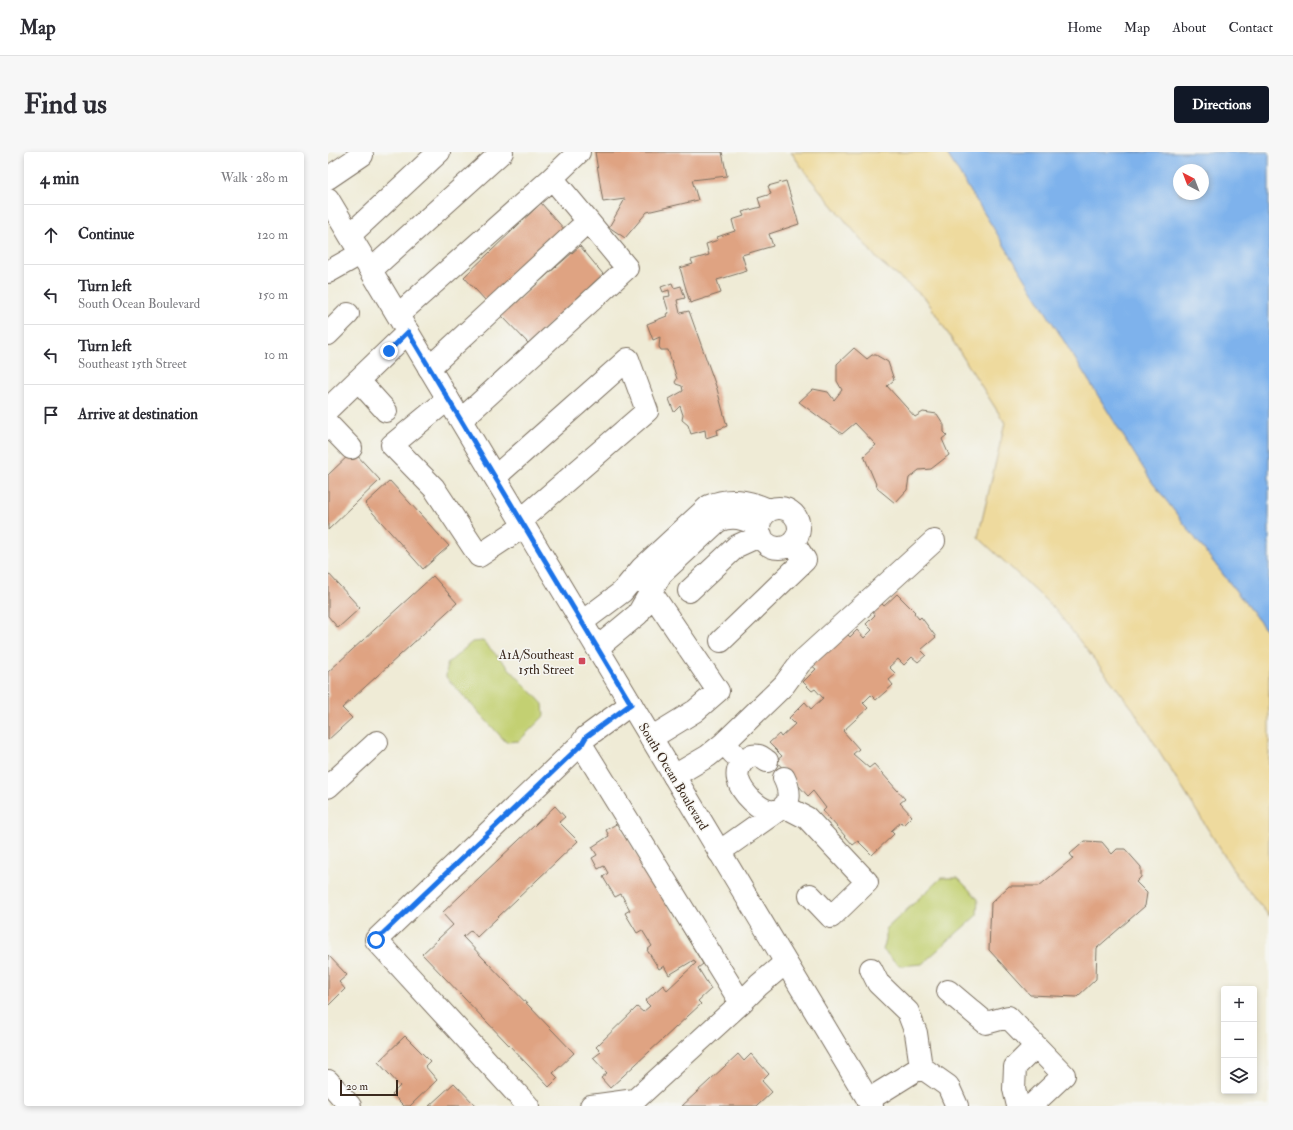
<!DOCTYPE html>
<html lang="en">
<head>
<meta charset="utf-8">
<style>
	body { margin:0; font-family:"IM FELL Double Pica",serif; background:#f7f7f7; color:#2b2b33 }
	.controls { position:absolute; right:12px; bottom:12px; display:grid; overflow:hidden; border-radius:4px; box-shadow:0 2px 6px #0003 }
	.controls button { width:36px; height:36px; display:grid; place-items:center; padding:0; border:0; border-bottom:1px solid #e1e1e2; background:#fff; color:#2b2b33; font:20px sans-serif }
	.compass { position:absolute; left:845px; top:12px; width:36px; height:36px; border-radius:50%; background:#fff; box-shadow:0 2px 6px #0003; rotate:318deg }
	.scale { position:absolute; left:12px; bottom:10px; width:58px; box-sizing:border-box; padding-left:4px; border:2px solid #3b2a1e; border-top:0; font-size:11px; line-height:14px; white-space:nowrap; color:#3b2a1e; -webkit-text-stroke:3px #f6f6f2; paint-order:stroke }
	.stop { position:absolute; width:12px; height:12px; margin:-9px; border:3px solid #1a73e8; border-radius:50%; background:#fff }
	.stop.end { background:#1a73e8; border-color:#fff; box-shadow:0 1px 4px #0008 }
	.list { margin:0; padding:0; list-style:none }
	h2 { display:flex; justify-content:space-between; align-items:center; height:52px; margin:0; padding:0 16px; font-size:17px }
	h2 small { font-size:13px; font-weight:400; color:#7c7c81 }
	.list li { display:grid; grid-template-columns:26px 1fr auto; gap:12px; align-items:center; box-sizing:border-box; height:60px; padding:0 16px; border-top:1px solid #e1e1e2 }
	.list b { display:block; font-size:15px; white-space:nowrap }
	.list p { margin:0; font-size:13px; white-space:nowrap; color:#7c7c81 }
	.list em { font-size:13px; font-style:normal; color:#7c7c81 }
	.icon { flex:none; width:22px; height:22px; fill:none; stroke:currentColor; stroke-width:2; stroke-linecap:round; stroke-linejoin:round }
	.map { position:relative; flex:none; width:941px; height:954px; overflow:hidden; border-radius:4px }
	header { display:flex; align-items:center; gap:24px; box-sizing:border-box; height:56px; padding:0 20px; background:#fff; border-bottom:1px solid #e1e1e2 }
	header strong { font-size:19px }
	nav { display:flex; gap:22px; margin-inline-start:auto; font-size:14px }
	.intro { display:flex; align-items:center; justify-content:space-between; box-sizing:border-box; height:96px; padding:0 24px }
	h1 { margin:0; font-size:28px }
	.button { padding:10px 18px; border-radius:4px; background:#111827; color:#fff; font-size:14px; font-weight:700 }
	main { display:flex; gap:24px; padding:0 24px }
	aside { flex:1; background:#fff; border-radius:4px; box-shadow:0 2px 6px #0003 }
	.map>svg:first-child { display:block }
	.green { fill:#c3d072; stroke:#7f7d48 }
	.sand { fill:#eeda9e; stroke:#94825e }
	.water { fill:#7eb2ec; stroke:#5c6e85; fill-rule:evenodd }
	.building { fill:#dfa382 }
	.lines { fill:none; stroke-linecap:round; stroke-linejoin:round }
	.minor-casing { stroke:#7a6e5e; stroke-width:24 }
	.major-casing { stroke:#7a6e5e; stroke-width:24 }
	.minor { stroke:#fff; stroke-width:22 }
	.major { stroke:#fff; stroke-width:22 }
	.route { stroke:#1a73e8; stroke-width:5 }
	.poi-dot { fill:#d1495b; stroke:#f6f6f2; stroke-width:1.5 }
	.labels { text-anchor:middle; stroke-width:3; stroke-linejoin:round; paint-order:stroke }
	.poi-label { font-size:13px; fill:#3b2a1e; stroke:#f6f6f2; text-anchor:end }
	.street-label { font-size:13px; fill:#3b2a1e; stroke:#f6f6f2 }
</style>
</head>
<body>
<header>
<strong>Map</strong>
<nav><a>Home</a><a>Map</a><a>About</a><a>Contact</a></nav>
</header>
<div class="intro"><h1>Find us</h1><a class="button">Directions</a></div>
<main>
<aside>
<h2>4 min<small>Walk · 280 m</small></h2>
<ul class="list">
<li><svg class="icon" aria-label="ahead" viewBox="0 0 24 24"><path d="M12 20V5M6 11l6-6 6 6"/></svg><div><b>Continue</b></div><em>120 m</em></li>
<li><svg class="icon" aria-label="left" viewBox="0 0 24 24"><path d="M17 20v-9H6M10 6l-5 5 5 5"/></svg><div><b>Turn left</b><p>South Ocean Boulevard</p></div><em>150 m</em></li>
<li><svg class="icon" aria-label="left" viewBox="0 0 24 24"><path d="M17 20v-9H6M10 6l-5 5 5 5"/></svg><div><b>Turn left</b><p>Southeast 15th Street</p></div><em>10 m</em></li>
<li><svg class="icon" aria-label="arrive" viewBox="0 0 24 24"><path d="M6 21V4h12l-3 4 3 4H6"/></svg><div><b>Arrive at destination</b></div></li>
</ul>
</aside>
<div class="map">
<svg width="941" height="954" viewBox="0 0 941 954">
	<rect width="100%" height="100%" fill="#f6f6f2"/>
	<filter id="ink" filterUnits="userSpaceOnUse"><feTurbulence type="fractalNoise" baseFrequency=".025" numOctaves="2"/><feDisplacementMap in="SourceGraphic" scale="8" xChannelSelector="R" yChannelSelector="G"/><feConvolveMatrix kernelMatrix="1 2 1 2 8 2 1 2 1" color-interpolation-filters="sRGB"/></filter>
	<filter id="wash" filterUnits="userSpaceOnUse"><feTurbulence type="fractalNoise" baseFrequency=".012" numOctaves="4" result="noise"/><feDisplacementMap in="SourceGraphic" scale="16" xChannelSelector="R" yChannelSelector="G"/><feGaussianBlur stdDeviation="0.9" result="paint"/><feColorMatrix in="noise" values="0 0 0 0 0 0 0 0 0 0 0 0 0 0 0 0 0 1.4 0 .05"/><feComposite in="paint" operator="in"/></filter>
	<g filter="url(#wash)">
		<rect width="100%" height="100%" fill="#efebd6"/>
		<path class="green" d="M 155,489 L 215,552 L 216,564 L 191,589 L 178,590 L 118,525 L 119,512 L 144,490 Z
			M 613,726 L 630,726 L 650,747 L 649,763 L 594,812 L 571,814 L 555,798 L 558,788 L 558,777 Z"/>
		<path class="sand" d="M 463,0 L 618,0 L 824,330 L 941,482 L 941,764 L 909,724 L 805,557 L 726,456 L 650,385 L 677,271 L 598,147 L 551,109 L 480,24 Z"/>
		<path class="water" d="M 618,0 L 941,0 L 941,482 L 824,330 ZM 851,18 L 875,18 L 875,42 L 851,42 Z"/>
		<g id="blocks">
			<path class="building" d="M 267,0 L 394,0 L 399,24 L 364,28 L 370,48 L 319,60 L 297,86 L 281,75 L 297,47 L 275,50 Z
				M 458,29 L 471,72 L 441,82 L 445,94 L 414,103 L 419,119 L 389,128 L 393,141 L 362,151 L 352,116 L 365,112 L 363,108 L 381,103 L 378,92 L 390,88 L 389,85 L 407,79 L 404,68 L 416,64 L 414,60 L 433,55 L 430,46 L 443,42 L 440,34 Z
				M 213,51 L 237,78 L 158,149 L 136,125 Z
				M 252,94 L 275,122 L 201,192 L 173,163 Z
				M 344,131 L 346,136 L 353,134 L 357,146 L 349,148 L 352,161 L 361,159 L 389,237 L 399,274 L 389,278 L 390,282 L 378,286 L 377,278 L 363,282 L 360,273 L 354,268 L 355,263 L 352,254 L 346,260 L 341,247 L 355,239 L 354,234 L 348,232 L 347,230 L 349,227 L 340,198 L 333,198 L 331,195 L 332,185 L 325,188 L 319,172 L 339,164 L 338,162 L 341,161 L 336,145 L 342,144 L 341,138 L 335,140 L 333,135 Z
				M 526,196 L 539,207 L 544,203 L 548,203 L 560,210 L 566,228 L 559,234 L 587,265 L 595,260 L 609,262 L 616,273 L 616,280 L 619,283 L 614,287 L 621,303 L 603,317 L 591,318 L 581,326 L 579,338 L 567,351 L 550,337 L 536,304 L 548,293 L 527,271 L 514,282 L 471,250 L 485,237 L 500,240 L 506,248 L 514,238 L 509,229 L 509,212 Z
				M 25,299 L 52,328 L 0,378 L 0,323 Z
				M 62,329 L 121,394 L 95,417 L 37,352 Z
				M 0,421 L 32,456 L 10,476 L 0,464 Z
				M 105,424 L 129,451 L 14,556 L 24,566 L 0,588 L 0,546 L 2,543 L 0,541 L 0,520 Z
				M 569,442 L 587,460 L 586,461 L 591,467 L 593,465 L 608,485 L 593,498 L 598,503 L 590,510 L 584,505 L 576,513 L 570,507 L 561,515 L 568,522 L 561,528 L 565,533 L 548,548 L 543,543 L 535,551 L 540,556 L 515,579 L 531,597 L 525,602 L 541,616 L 546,612 L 577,647 L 572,651 L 584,664 L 575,673 L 573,670 L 563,679 L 566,682 L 544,703 L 530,689 L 525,693 L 495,659 L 498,656 L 485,639 L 480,644 L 448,609 L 454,604 L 441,591 L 451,582 L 453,585 L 467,572 L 461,566 L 477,550 L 483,557 L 495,546 L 487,537 L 484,539 L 475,530 L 488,517 L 483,513 L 518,481 L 522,485 L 529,478 L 536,486 L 544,478 L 538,472 L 547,463 L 543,458 L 552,450 L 556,454 Z
				M 227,654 L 237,665 L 231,670 L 250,689 L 149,785 L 143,778 L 135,785 L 246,901 L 225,921 L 230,926 L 221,935 L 94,802 L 125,773 L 114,761 Z
				M 290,671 L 375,812 L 370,816 L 383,837 L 370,849 L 373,852 L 282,936 L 273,926 L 279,921 L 265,906 L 273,900 L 268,895 L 309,855 L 315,860 L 322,854 L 317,849 L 335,833 L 339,838 L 368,811 L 366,808 L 341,823 L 336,814 L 331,817 L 319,798 L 324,794 L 314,778 L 309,781 L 297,761 L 302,758 L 293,742 L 287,745 L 275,725 L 280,721 L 276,714 L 270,717 L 264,706 L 269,703 L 264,695 L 281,684 L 278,678 Z
				M 757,689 L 774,690 L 784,702 L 789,697 L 797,697 L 813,715 L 813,725 L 808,730 L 819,741 L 817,754 L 769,796 L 768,827 L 749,845 L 702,843 L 661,798 L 663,751 L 681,734 L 711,734 L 745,706 L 742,702 Z
				M 0,803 L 19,823 L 11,830 L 17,837 L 0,854 Z
				M 77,884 L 102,909 L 97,914 L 109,928 L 82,954 L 76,954 L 64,942 L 72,934 L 50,910 Z
				M 410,902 L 416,909 L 423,902 L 441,922 L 434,929 L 444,940 L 429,954 L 354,954 Z
				M 126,931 L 148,954 L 101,954 Z"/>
		</g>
	</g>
	<g filter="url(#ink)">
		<use href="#blocks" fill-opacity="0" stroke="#7a6e5e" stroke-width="1"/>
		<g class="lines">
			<g class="minor-casing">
				<path id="minor" d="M 0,26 L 34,3
					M 224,26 L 251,0
					M 22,83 L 111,0
					M 43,118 L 174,0
					M 0,120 L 32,102
					M 70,163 L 224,26 L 260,69 L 101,216
					M 0,182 L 20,162
					M 30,228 L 58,259
					M 120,247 L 64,293 L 106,336 L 151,404 L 196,374
					M 0,257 L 80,180
					M 133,268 L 299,116 L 260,69
					M 0,272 L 23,296
					M 167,325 L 300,207 L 319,259 L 193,368
					M431 376a20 20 0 1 1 40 0a20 20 0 1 1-40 0Z
					M 310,421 L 390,539 L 367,559 L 323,586
					M 361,439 L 409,394 L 433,383
					M 254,470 L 294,440 L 314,416 L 381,354 C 402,345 420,349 441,358
					M 393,489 L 477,408 L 465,390
					M 269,496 L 310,462 L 333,422 L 390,369 C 406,362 416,367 431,374
					M 396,591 L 456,533 L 472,511 L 606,389
					M 253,592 L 413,851
					M 439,609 C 437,608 434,605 431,604 C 418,601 407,615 410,627 C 413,640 433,662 447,659 C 465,655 462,638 456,626
					M 346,624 L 380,604 L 396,591 L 406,602
					M 0,635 L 49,590
					M 456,654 L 479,666 L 539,730 L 503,765 L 482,743
					M 391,700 L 449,659
					M 543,817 L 550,831 L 580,860 L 588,881 L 593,915
					M 620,839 L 658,871 L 680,865 L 736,923 L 703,954
					M 0,929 L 22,954
					M 540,948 L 593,915 L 620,934 L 629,954
					M 200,954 L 48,788 L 253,592 L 258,585 L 303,552
					M 263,954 L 307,948 L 413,851 L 431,833 L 457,811
					M 690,954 L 686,937 L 687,915 L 708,894"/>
			</g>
			<g class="major-casing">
				<path id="major" d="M 0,47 L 544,954"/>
			</g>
			<use href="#minor" class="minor"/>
			<use href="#major" class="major"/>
		</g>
	</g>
	<g class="lines" filter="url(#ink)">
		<path class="route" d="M 48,788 L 254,592 L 258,585 L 303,552 L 80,180 L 61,199"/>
	</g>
	<rect class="poi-dot" x="250" y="505" width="8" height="8" rx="2"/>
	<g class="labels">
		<g class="poi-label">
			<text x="246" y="507">A1A/Southeast<tspan x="246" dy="15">15th Street</tspan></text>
		</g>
		<g class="street-label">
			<text transform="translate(346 624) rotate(59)" y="5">South Ocean Boulevard</text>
		</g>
	</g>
</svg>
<div class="controls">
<button>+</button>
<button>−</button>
<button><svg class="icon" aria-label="layers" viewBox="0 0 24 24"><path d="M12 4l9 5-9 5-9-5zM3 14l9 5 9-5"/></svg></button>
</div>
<svg class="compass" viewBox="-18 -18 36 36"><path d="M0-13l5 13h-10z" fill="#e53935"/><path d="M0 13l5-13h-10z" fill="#7c7c81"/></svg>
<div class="scale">20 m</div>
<div class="stop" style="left:48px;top:788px"></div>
<div class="stop end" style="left:61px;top:199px"></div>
</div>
</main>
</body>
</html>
